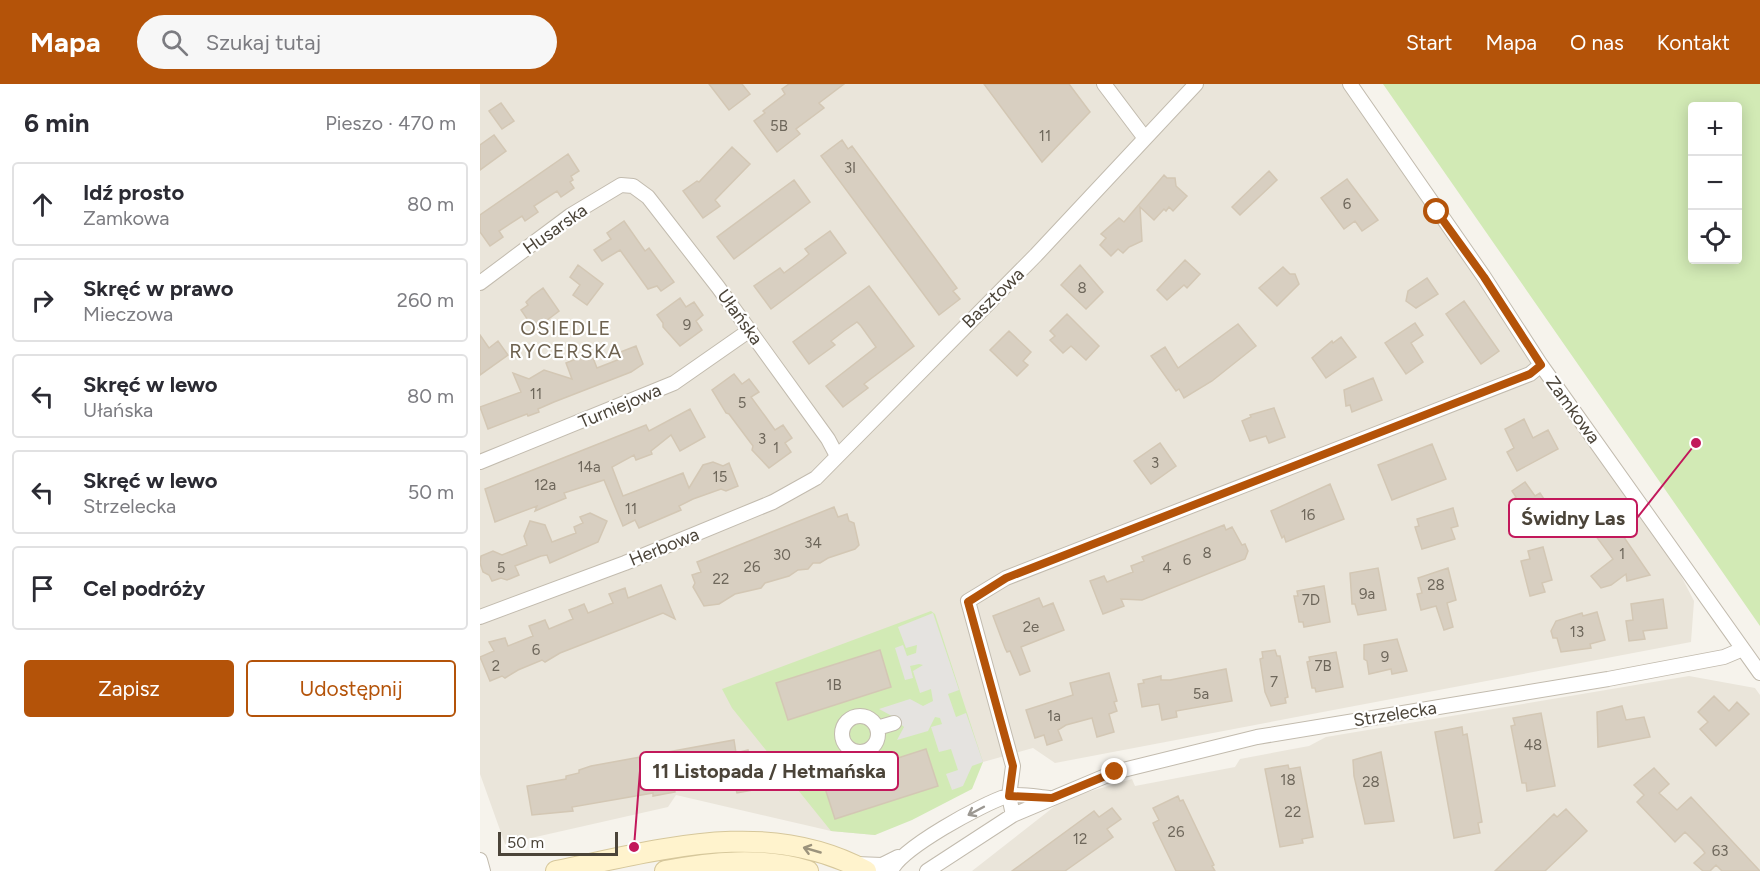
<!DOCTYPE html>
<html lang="pl">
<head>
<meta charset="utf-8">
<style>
	body { margin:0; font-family:Figtree,sans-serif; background:#f7f7f7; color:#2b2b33 }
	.controls { position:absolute; right:18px; top:18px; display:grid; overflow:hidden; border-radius:6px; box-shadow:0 3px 15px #0003 }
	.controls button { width:54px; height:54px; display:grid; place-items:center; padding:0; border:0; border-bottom:2px solid #e1e1e2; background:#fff; color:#2b2b33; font:30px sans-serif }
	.scale { position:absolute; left:18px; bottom:15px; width:120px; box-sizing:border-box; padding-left:6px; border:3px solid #4b4439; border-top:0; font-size:16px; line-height:21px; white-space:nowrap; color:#4b4439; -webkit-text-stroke:4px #fff; paint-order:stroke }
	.stop { position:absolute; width:18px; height:18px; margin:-14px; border:4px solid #b45309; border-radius:50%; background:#fff }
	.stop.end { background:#b45309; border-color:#fff; box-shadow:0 2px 6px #0008 }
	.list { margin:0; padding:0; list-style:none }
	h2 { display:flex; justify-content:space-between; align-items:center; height:78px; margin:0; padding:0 24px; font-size:26px }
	h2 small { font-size:20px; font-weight:400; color:#7c7c81 }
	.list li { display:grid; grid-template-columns:39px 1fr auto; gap:18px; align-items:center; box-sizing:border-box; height:84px; margin:0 12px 12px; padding:0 12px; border:2px solid #e1e1e2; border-radius:6px }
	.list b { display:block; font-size:22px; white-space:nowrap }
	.list p { margin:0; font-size:20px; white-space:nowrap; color:#7c7c81 }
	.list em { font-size:20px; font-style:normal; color:#7c7c81 }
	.actions { display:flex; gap:12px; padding:18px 24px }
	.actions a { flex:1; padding:14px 0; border:2px solid #b45309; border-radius:6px; text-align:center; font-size:21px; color:#b45309 }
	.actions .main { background:#b45309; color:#fff }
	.icon { flex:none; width:33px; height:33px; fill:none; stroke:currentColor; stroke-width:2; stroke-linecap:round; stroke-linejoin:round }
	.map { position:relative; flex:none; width:1280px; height:787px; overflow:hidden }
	header { display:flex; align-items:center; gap:36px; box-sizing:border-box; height:84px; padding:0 30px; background:#b45309; color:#fff }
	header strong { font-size:28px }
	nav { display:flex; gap:33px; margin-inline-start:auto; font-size:21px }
	.search { width:420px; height:54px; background:#f7f7f7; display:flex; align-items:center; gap:15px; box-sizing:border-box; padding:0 21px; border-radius:33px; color:#7c7c81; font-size:22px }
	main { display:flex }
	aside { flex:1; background:#fff }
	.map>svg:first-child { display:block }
	.residential { fill:#eae5da }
	.green { fill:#d2eab5; fill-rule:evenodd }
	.parking { fill:#e5e3e0 }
	.building { fill:#d8cfc1; stroke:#d3c7b4; stroke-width:1.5 }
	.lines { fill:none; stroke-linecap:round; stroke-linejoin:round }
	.street-casing { stroke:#c2bbae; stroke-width:16 }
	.secondary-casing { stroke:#d6c79b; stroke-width:22 }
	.street { stroke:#fff; stroke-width:14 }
	.secondary { stroke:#fff3cd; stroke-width:20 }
	.oneway { stroke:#9c9892 }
	.oneway2 { stroke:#9c937c }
	.route { stroke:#b45309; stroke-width:8 }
	.labels { text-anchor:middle; stroke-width:4.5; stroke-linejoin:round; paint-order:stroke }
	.number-label { font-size:15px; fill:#6e675b }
	.street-label { font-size:18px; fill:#4b4439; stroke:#fff }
	.neighbourhood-label { font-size:20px; letter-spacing:1.5px; fill:#6e6250; stroke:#fff }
	.leader { fill:none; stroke:#c2185b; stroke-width:2 }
	.callout-dot { fill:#c2185b; stroke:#fff; stroke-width:2 }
	.callout { fill:#fff; stroke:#c2185b; stroke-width:2 }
	.callout-label { font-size:20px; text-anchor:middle; font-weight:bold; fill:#4b4439 }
</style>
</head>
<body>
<header>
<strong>Mapa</strong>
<div class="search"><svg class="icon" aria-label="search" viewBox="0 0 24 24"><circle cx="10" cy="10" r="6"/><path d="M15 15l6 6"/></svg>Szukaj tutaj</div>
<nav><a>Start</a><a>Mapa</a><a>O nas</a><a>Kontakt</a></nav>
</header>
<main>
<aside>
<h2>6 min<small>Pieszo · 470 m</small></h2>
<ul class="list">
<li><svg class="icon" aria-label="ahead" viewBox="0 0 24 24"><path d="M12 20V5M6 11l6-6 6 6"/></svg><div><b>Idź prosto</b><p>Zamkowa</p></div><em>80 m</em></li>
<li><svg class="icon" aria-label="right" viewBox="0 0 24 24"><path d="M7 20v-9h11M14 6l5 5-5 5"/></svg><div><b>Skręć w prawo</b><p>Mieczowa</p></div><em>260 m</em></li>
<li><svg class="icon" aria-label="left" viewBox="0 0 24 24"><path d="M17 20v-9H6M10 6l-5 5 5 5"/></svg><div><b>Skręć w lewo</b><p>Ułańska</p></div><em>80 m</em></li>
<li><svg class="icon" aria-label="left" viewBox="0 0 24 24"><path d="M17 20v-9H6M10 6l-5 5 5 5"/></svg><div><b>Skręć w lewo</b><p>Strzelecka</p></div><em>50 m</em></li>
<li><svg class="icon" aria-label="arrive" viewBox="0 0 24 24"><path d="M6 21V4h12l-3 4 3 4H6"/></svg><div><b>Cel podróży</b></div></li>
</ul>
<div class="actions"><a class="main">Zapisz</a><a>Udostępnij</a></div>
</aside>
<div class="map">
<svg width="1280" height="787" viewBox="0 0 1280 787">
	<rect width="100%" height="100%" fill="#f6f3ec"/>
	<path class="residential" d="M 0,0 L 867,0 L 1068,291 L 1200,490 L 1214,517 L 1211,558 L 575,679 L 553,664 L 503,678 L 395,751 L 351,747 L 196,711 L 188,723 L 25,760 L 0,690 Z
		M 1209,592 L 1275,604 L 1280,611 L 1280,787 L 492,787 L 584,715 L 652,695 L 655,702 L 755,683 L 760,675 L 829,662 L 846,653 Z"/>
	<path class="green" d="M 903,0 L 1280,0 L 1280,542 ZM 1258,22 L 1258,176 L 1212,176 L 1212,22 Z
		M 451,527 L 455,530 L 503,678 L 492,705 L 432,736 L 395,751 L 351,747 L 252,624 L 242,605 Z"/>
	<path class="parking" d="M 453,529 L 479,606 L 468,610 L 476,633 L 486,629 L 503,678 L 492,682 L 483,702 L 472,706 L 466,690 L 478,686 L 471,665 L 459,668 L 451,643 L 462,640 L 460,634 L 455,633 L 448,647 L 417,656 L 424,643 L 412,632 L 399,625 L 430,615 L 443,622 L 453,617 L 451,605 L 440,609 L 433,587 L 443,581 L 439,580 L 430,582 L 433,594 L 425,596 L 415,564 L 423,561 L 427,572 L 436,569 L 437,561 L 426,564 L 418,543 Z"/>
	<path class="building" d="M 229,0 L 262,0 L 270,10 L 249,26 Z
		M 309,0 L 364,0 L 339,19 L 344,24 L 316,45 L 320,50 L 297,68 L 274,37 L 285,29 L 283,27 L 305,10 L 302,5 Z
		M 504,0 L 589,0 L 610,28 L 562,78 Z
		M 21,19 L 34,37 L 22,45 L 9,27 Z
		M 14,51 L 26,67 L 0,86 L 0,61 Z
		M 362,56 L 368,65 L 372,62 L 477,204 L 473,207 L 480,215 L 459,231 L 341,72 Z
		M 252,63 L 270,80 L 235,116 L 240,122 L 223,134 L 203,107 L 217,97 L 219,98 Z
		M 88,70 L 99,87 L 91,92 L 93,96 L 90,98 L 94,104 L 81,113 L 77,107 L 54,122 L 58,128 L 45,137 L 42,132 L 19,147 L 23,153 L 10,162 L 0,148 L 0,131 Z
		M 789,87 L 797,96 L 760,131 L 752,123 Z
		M 684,91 L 687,94 L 695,94 L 696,102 L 707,112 L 693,127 L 689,123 L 686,127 L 684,125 L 674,136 L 660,123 L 662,157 L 649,163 L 643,169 L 638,165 L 631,172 L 620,161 L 626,154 L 621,150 L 639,134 L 644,138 Z
		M 867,95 L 898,136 L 882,147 L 875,137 L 864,145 L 841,114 Z
		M 314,96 L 330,118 L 254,175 L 237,153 Z
		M 144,137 L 165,167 L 169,164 L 194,198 L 181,207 L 177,202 L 168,205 L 140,166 L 122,177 L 114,166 L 131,155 L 127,149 Z
		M 350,147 L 366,169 L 291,225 L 274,202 L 300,184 L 304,189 L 323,175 L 329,170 L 325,165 Z
		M 705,176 L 720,190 L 707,204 L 704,201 L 687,216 L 677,206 Z
		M 98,181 L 123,200 L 107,221 L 93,211 L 100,201 L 90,193 Z
		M 600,181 L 623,208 L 606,225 L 581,201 Z
		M 803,183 L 810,190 L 815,190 L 819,200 L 797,222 L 779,204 Z
		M 947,194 L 958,210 L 936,224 L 926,217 L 928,207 Z
		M 389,202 L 434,262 L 384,300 L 388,304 L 363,323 L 346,302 L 396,263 L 381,242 L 377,238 L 364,247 L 351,257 L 355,261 L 329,280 L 313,258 Z
		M 63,204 L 79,227 L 62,240 L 62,248 L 52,242 L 41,226 L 48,221 L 46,218 L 52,212 Z
		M 200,214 L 206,223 L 214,218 L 223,231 L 216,237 L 222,246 L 200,262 L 183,243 L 183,239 L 177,231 Z
		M 984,217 L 1019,267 L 1001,280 L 966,230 Z
		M 587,230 L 619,262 L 606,276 L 591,262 L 583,269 L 570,256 L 575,252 L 570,247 Z
		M 935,239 L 943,251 L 931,259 L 943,278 L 926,290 L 905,259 Z
		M 758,240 L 776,262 L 732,297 L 704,314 L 699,305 L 696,307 L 671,272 L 685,263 L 698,284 Z
		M 529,247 L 551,268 L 543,277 L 548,281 L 537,292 L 510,266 Z
		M 0,251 L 9,264 L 18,257 L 28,271 L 0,291 Z
		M 861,253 L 876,273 L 846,294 L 832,274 L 852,257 L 853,259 Z
		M 156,262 L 163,280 L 151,288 L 74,318 L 58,325 L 59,328 L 48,332 L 47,330 L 8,345 L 0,323 L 41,308 L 33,289 L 49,295 L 64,286 L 92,295 L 86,279 L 111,269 L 117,284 L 140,275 L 138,269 Z
		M 254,290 L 262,300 L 269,295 L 279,308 L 271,313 L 285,332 L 295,346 L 303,341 L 312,354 L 305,359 L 311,368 L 289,384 L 272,366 L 273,362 L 249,330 L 246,329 L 232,306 Z
		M 893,294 L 902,316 L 872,328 L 870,321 L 866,322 L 864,306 Z
		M 794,324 L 805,353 L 789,359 L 786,352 L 770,357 L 762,337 L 771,333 L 770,331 Z
		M 210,325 L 225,353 L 200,367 L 191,351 L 171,367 L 172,370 L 156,376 L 154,371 L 132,383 L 143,412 L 203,389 L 209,404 L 223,381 L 233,378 L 243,382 L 249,379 L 258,402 L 246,407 L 241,405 L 213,415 L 199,422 L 201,426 L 159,444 L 155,436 L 143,442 L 124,396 L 84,409 L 86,414 L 55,427 L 57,422 L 15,438 L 5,405 L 166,341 L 169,347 Z
		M 1044,335 L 1053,354 L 1068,346 L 1078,365 L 1037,387 L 1027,368 L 1034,364 L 1025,345 Z
		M 680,359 L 696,382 L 671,400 L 654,377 Z
		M 952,360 L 966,395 L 912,416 L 898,381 Z
		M 1045,398 L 1055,412 L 1060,409 L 1068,421 L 1064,424 L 1069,432 L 1049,446 L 1029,418 L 1036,413 L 1032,407 Z
		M 850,400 L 864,435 L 806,458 L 804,452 L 802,454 L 791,427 Z
		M 354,423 L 358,433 L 367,430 L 369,437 L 374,439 L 379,461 L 375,465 L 348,474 L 340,479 L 333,479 L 328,485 L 318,486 L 309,492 L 285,499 L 281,504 L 255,510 L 239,520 L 224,522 L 213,503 L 215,499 L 212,491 L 221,488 L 217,478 Z
		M 973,424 L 978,442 L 971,444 L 975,455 L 942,465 L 935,443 L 939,442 L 937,435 Z
		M 110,429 L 127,437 L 118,458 L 70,479 L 67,471 L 61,472 L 35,482 L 39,491 L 27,496 L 21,494 L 12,497 L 9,491 L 3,488 L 0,479 L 1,472 L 13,467 L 22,471 L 47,461 L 44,452 L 50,437 L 65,441 L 72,458 L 96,449 L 94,443 L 103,439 L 100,433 Z
		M 1130,433 L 1170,491 L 1147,497 L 1146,490 L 1131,501 L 1121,504 L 1111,492 L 1133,475 L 1112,447 Z
		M 744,441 L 746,446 L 752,443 L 762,461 L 765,460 L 768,467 L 765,475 L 662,516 L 641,515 L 644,522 L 623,530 L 610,497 L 624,492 L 627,498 L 653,488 L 651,482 L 664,477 L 662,473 Z
		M 1063,463 L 1072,496 L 1062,499 L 1065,508 L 1050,512 L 1041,477 L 1050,475 L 1048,467 Z
		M 898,484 L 906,526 L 878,531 L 875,520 L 872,520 L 870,489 Z
		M 968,484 L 976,516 L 967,519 L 973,543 L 964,546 L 956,522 L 941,526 L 937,510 L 942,509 L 938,494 Z
		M 181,501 L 195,535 L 183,529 L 80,569 L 65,578 L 62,576 L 38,586 L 25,594 L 22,592 L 10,597 L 0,573 L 14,567 L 9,558 L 25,554 L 28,562 L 53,552 L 49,542 L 65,536 L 69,545 L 93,535 L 89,526 L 97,523 L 104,520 L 108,529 L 133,519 L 129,510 L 145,504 L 148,514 Z
		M 844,502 L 850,538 L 824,543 L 823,538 L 819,538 L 814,512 L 818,512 L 817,507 Z
		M 559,514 L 563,523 L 573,519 L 584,546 L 541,563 L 550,587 L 540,591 L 530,567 L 527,568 L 525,564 L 513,532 Z
		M 1183,515 L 1187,544 L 1163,547 L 1165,555 L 1149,557 L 1146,537 L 1153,536 L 1151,520 Z
		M 1117,528 L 1125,556 L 1110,560 L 1111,564 L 1081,568 L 1077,554 L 1073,554 L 1071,547 L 1076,537 L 1102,529 L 1103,532 Z
		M 917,555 L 927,587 L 912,590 L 911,585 L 889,590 L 887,577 L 884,575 L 884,561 Z
		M 400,566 L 411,603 L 308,636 L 296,599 Z
		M 795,566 L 797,572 L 800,572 L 808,613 L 805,614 L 806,619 L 791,622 L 785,608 L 780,575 L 783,574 L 782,568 Z
		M 856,568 L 863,603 L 836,608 L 835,604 L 832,604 L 827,578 L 830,577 L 829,573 Z
		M 746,585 L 752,617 L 696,627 L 697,633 L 682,636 L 679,620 L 662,623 L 658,600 L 664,599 L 663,596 L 681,592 L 681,596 L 690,596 Z
		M 629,589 L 637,617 L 634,618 L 637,627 L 629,630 L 634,648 L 617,653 L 612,634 L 586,641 L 578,646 L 582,656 L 567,661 L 564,651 L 555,654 L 546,626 L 593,611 L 590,599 Z
		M 1234,612 L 1249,627 L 1257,618 L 1269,630 L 1236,662 L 1220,645 L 1228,638 L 1218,628 Z
		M 1142,622 L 1146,636 L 1164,633 L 1170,653 L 1118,663 L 1117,628 Z
		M 1061,629 L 1075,702 L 1047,707 L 1046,699 L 1042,699 L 1031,642 L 1035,641 L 1033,634 Z
		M 982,643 L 983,651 L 987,650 L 1002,738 L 998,739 L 1000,749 L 974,754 L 955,648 Z
		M 254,656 L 256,669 L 268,666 L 272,687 L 281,686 L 284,704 L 257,709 L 255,702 L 245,704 L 243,696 L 194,705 L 195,708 L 173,712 L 173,709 L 92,723 L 93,727 L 52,731 L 47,702 L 86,695 L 86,692 L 99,689 L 99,686 L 111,682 Z
		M 446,665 L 458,702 L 355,735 L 343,698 Z
		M 901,668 L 914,737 L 885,740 L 874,692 L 873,676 Z
		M 808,681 L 809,685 L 820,683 L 833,753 L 822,755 L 823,759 L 800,763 L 785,685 Z
		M 1174,684 L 1189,700 L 1179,709 L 1197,726 L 1211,713 L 1280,787 L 1242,787 L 1236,781 L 1230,787 L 1223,787 L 1214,779 L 1225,769 L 1222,765 L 1205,748 L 1195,758 L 1157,718 L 1164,711 L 1154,701 Z
		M 698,712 L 700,717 L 703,716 L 734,781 L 732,782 L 735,787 L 696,787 L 676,746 L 673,739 L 679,736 L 673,724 Z
		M 632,724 L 641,735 L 627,745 L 633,753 L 585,787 L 532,787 L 614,727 L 619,733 Z
		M 1086,725 L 1107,747 L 1065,787 L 1015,787 L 1074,730 L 1077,733 Z"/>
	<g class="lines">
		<g class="street-casing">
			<path id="street" d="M 624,0 L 664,53
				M 870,0 L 1004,193 L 1061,281 L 1280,589
				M 0,199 L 91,131 L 141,101 L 153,102 L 168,113 L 238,203 L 348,355 L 357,372
				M 0,378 L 194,299 L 270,246
				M 0,533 L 145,479 L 293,418 L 336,394 L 556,171 L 716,0
				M362 650a18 18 0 1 1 36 0a18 18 0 1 1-36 0Z
				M 397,644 L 414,639
				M 533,731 L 529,712 L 533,682 L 488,517 L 526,494 L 1050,290 L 1061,281
				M 0,776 L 3,787
				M 376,780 L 402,781 L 418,773
				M 411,787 C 421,764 502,720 527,712 C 540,709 557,713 569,714
				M 447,787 L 533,731 L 635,688 L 777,653 L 1128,595 L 1244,573 L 1263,565"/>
		</g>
		<g class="secondary-casing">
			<path id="secondary" d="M 76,787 C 180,766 286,733 386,787
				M 185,787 C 232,778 282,773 328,787"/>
		</g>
		<use href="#street" class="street"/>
		<use href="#secondary" class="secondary"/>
	</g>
	<defs><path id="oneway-shaft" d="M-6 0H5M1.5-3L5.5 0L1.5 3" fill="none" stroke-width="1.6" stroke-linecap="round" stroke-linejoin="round" transform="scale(1.5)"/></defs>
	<use class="oneway" href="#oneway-shaft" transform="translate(496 727) rotate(152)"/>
	<use class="oneway2" href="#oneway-shaft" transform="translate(332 766) rotate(-164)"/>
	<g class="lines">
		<path class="route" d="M 635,688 L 572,714 L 529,712 L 533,682 L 488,518 L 526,494 L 1050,290 L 1061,281 L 1004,193 L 957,128"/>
	</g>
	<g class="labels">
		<g class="number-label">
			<text x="299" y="47">5B</text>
			<text x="565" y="57">11</text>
			<text x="370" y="89">3I</text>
			<text x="867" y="125">6</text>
			<text x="602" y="209">8</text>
			<text x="207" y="246">9</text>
			<text x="56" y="315">11</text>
			<text x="262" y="324">5</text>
			<text x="282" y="360">3</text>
			<text x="296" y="369">1</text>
			<text x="675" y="384">3</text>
			<text x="109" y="388">14a</text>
			<text x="240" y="398">15</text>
			<text x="65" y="406">12a</text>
			<text x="151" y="430">11</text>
			<text x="828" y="436">16</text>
			<text x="333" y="464">34</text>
			<text x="727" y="474">8</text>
			<text x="1142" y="475">1</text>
			<text x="302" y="476">30</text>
			<text x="707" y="481">6</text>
			<text x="272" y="488">26</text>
			<text x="21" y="489">5</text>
			<text x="687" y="489">4</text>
			<text x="241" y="500">22</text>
			<text x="956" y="506">28</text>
			<text x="887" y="515">9a</text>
			<text x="831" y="521">7D</text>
			<text x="551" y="548">2e</text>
			<text x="1097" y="553">13</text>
			<text x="56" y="571">6</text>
			<text x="905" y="578">9</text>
			<text x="16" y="587">2</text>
			<text x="843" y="587">7B</text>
			<text x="794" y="603">7</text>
			<text x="354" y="606">1B</text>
			<text x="721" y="615">5a</text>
			<text x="574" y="637">1a</text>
			<text x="1053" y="666">48</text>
			<text x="808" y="701">18</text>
			<text x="891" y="703">28</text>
			<text x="813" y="733">22</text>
			<text x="696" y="753">26</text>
			<text x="600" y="760">12</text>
			<text x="1240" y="772">63</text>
		</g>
		<g class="street-label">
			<text transform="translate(75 145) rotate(-35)" y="6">Husarska</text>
			<text transform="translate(513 214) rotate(-44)" y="6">Basztowa</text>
			<text transform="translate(260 233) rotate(54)" y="6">Ułańska</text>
			<text transform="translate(140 322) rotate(-23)" y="6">Turniejowa</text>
			<text transform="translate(1093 326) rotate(54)" y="6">Zamkowa</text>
			<text transform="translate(184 463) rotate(-22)" y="6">Herbowa</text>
			<text transform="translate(915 630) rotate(-9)" y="6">Strzelecka</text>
		</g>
		<g class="neighbourhood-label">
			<text x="86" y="251">OSIEDLE<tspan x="86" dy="23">RYCERSKA</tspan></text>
		</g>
	</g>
	<path class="leader" d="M1216 359L1157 434M154 763L160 687"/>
	<g class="callout-dot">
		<circle cx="1216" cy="359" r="6"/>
		<circle cx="154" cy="763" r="6"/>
	</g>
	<g class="callout">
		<rect x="1029" y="415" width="128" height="38" rx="6"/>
		<rect x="160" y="668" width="258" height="38" rx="6"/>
	</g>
	<g class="callout-label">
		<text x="1093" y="441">Świdny Las</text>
		<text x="289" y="694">11 Listopada / Hetmańska</text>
	</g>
</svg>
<div class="controls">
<button>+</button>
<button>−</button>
<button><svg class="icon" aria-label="locate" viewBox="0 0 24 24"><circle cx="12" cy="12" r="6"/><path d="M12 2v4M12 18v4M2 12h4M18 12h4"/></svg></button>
</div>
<div class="scale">50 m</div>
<div class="stop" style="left:957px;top:128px"></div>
<div class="stop end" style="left:635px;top:688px"></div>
</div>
</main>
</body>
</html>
